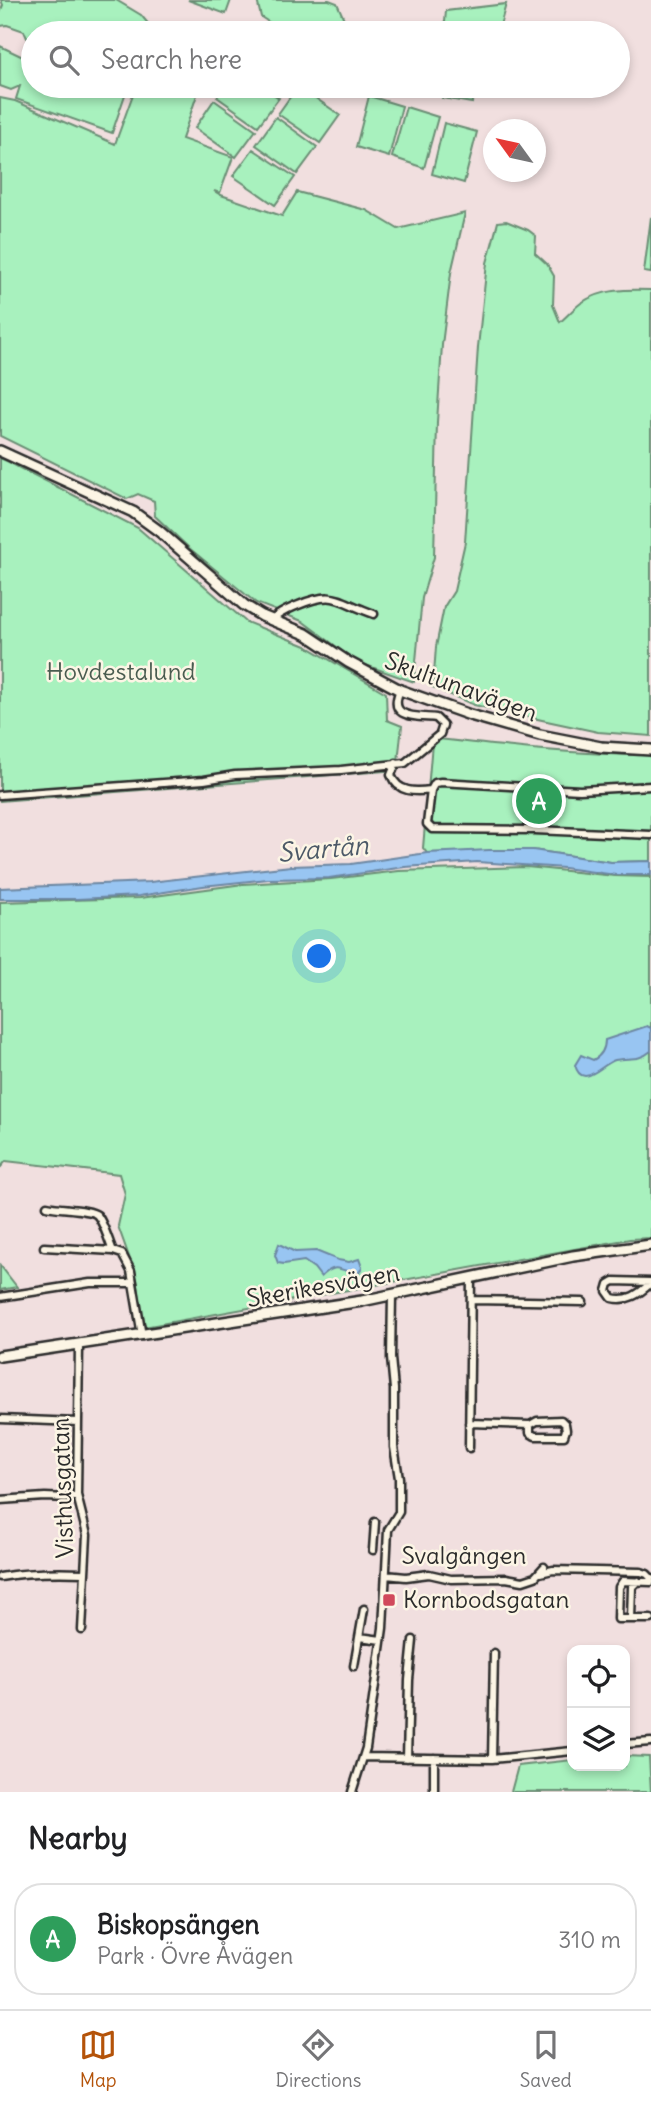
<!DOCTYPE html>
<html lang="en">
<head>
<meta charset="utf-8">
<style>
	body { margin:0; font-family:Delius,sans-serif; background:#f6f6f6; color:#202124 }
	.controls { position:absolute; right:21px; bottom:21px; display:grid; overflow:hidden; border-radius:14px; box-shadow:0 4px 10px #0003 }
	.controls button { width:63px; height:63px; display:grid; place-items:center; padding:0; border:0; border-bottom:2px solid #e0e0e0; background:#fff; color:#202124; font:35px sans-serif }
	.compass { position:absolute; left:483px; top:119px; width:63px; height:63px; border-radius:50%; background:#fff; box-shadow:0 4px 10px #0003; rotate:303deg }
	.you { position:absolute; left:320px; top:957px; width:24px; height:24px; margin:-18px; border:5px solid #fff; border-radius:50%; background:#1a73e8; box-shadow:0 0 0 10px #1a73e833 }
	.badge { display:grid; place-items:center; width:46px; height:46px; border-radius:50%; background:#b45309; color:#fff; font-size:23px; font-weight:700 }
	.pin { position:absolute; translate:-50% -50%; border:4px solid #fff; box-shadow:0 2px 7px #0006 }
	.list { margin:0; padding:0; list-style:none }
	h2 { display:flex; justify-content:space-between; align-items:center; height:91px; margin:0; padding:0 28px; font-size:30px }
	h2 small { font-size:23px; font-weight:400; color:#757577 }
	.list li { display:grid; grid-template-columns:46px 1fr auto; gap:21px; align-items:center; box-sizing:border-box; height:112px; margin:0 14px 14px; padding:0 14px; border:2px solid #e0e0e0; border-radius:28px }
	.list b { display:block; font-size:26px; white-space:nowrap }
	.list p { margin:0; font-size:23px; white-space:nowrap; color:#757577 }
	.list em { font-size:23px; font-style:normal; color:#757577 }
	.icon { flex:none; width:38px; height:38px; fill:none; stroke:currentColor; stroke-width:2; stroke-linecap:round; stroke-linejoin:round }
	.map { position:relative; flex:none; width:651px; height:1792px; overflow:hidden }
	.search { position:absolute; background:#fff; box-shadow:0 4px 10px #0003; left:21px; right:21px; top:21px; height:77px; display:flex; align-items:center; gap:18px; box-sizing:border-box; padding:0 24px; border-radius:38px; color:#757577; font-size:26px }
	.sheet { height:217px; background:#fff }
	nav { display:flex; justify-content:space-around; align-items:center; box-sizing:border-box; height:98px; border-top:2px solid #e0e0e0; background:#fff; font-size:19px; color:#757577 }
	nav a { display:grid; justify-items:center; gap:4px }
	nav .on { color:#b45309 }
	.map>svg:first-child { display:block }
	.green { fill:#a8f1be; stroke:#6a8e74; stroke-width:2 }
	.water { fill:#98c5f2; stroke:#6c87a2; stroke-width:2 }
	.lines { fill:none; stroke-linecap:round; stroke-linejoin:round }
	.street-casing { stroke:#2b2b2b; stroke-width:11 }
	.secondary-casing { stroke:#2b2b2b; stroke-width:14 }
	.street { stroke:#fcf5e5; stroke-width:6 }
	.secondary { stroke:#fcf5e5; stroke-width:9 }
	.poi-dot { fill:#d1495b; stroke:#fcf5e5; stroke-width:2.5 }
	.labels { text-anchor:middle; stroke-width:5; stroke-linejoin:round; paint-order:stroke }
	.park-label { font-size:24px; fill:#4a5c50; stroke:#fcf5e5 }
	.street-label { font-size:24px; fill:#2b2b2b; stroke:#fcf5e5 }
	.poi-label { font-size:24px; fill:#2b2b2b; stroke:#fcf5e5; text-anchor:start }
	.water-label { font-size:26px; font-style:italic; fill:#4c5967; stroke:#fcf5e5 }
</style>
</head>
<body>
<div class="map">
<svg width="651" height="1792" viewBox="0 0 651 1792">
	<rect width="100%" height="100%" fill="#f1dfdf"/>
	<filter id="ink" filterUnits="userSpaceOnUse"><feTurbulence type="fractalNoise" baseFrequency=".0143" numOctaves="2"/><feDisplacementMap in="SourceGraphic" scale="14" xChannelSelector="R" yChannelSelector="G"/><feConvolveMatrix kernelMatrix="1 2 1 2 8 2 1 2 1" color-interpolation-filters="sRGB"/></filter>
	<g filter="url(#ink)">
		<path class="green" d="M 1,0 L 116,0 L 141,15 L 156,33 L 33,33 L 33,41 L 27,38 L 24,31 L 7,25 L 0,26 L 0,13 L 3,5 Z
			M 188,0 L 231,0 L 226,14 Z
			M 257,0 L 329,0 L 337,3 L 344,19 L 344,33 L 285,33 L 261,17 Z
			M 506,4 L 498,33 L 444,33 L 446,11 Z
			M 0,46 L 23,57 L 26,67 L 33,49 L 33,86 L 128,86 L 112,133 L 16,99 L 20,86 L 11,90 L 0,86 Z
			M 136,86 L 200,86 L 182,139 L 233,157 L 220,193 L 214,191 L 221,195 L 282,216 L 297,192 L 366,210 L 398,229 L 465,213 L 451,273 L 442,345 L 437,422 L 434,557 L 422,598 L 414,682 L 357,662 L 302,621 L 256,603 L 189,548 L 155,516 L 154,501 L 138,494 L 127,499 L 0,436 L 0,98 L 15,101 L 115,144 Z
			M 225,86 L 261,86 L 279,98 L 258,126 L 217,97 Z
			M 298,86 L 340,115 L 320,143 L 278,114 Z
			M 442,86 L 474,86 L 472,103 L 442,98 Z
			M 369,96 L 402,106 L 389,157 L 356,147 Z
			M 214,100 L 256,130 L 236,157 L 195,128 Z
			M 406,107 L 438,117 L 424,168 L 392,157 Z
			M 276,117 L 317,147 L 297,174 L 256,145 Z
			M 444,123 L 477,132 L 464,183 L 432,174 Z
			M 253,149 L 295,177 L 275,205 L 233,176 Z
			M 651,217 L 651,273 L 644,272 Z
			M 506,221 L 528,230 L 536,236 L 535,253 L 547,264 L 554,276 L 553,305 L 560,322 C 567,316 573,309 581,303 C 601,289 627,289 651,290 L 651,736 L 598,732 L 514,714 L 474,705 L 433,687 L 436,647 L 444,607 L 454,591 L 465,542 L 478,347 L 487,263 L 498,222 Z
			M 0,458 C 12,463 22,470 34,475 L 138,528 L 246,622 L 306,646 L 386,693 L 387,720 L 402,726 L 397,770 L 0,801 Z
			M 438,739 C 509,747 580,755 651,755 L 651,861 L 611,862 L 533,850 L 427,853 L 423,848 L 432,743 Z
			M 527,867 L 615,876 L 651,877 L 651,1238 L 630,1239 L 144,1327 L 137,1279 L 118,1226 L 125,1194 L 119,1174 L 6,1161 L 0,1168 L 0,902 L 140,898 L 243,884 L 331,879 L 399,871 Z
			M 0,1265 L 17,1287 L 0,1290 Z
			M 625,1756 L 649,1757 L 651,1792 L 511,1792 L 518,1766 L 572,1760 L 572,1766 L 625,1766 Z"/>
		<path class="water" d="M 489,850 L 533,850 L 611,862 L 651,861 L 651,875 L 616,875 L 564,868 L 477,862 L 405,867 L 329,878 L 268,879 L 203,886 L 139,896 L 77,899 L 0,899 L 0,888 L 150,882 L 291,866 L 351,864 L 427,853 Z
			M 647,1026 L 651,1028 L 651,1051 C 638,1062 630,1057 615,1060 C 603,1063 582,1091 575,1065 L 581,1055 L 593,1060 C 601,1056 605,1049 605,1040 Z
			M 279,1244 L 295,1252 L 316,1251 L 338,1260 L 349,1262 L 359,1259 L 362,1267 L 359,1273 C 340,1273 338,1260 321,1277 L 314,1268 L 304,1261 L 284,1264 L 278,1263 L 275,1255 Z"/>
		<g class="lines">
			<g class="street-casing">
				<path id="street" d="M 272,620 C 279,613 287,610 296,606 C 337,589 336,601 374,614
					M 396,763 L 391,775 C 398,793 415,792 431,790
					M 431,790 L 427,824 L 432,829 L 535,830 L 651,835
					M 431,790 L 435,783 L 441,782 L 580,790 L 651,786
					M 0,795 L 204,780 L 235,775 L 341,770 L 405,763 L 440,734 L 443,725 L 436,718 C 415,716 387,719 400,690
					M 47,1206 C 58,1209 91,1209 97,1215 C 103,1221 109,1242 113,1251 L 122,1254 L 131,1271 L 142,1336
					M 44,1247 L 113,1251
					M 651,1282 L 614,1281 L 609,1284 L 607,1291 L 612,1298 C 628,1302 639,1294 651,1283
					M 0,1297 L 90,1283 L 132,1283
					M 472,1300 L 583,1302
					M 79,1346 L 77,1495 L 87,1535 L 82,1630
					M 0,1419 L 78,1422
					M 469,1423 L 530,1425 L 537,1421 L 561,1420 L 565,1424 L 566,1430 L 564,1436 L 535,1436 L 530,1433 L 530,1425
					M 469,1448 L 471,1277
					M 0,1500 L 45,1497 L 68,1498 L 77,1495
					M 373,1550 L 375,1522
					M 540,1573 L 553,1570 L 641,1572 L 647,1574 L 651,1578
					M 386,1575 L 406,1577 L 429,1574 L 451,1579 L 506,1578 L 523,1581 L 535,1577 L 544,1567
					M 0,1577 C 28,1572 56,1572 84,1573
					M 638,1581 L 632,1587 L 631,1619 L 651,1619
					M 631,1619 L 618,1619 L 619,1587 L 623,1581 L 651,1582
					M 360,1637 L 381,1640
					M 354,1666 L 364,1609
					M 625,1744 L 651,1742
					M 364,1757 L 492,1759 L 572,1751
					M 407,1758 L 409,1680 L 413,1640
					M 434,1758 L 434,1792
					M 492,1759 L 494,1653
					M 352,1792 L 366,1748 L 375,1685 L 383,1628 L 388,1530 L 399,1512 L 399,1478 L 394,1447 L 394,1389 L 391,1358 L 392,1295"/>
			</g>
			<g class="secondary-casing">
				<path id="secondary" d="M 0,451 L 133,512 L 159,531 L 244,605 L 262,616 L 306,634 L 348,662 L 400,690 L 470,715 L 540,735 L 601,747 L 651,750
					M 0,1356 L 362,1301 L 573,1256 L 651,1245"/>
			</g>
			<use href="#street" class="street"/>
			<use href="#secondary" class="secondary"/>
		</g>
	</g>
	<rect class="poi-dot" x="382" y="1593" width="14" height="14" rx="3.5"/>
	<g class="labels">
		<g class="park-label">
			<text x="121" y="680">Hovdestalund</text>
		</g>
		<g class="street-label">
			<text transform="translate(461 687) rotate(20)" y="8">Skultunavägen</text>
			<text transform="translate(323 1286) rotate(-10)" y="8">Skerikesvägen</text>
			<text transform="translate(63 1488) rotate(-92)" y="8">Visthusgatan</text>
			<text x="464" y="1564">Svalgången</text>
		</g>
		<g class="poi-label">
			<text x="403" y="1608">Kornbodsgatan</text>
		</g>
		<g class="water-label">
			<text transform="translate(323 849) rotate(-5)" y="9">Svartån</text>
		</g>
	</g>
</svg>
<div class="controls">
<button><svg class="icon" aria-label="locate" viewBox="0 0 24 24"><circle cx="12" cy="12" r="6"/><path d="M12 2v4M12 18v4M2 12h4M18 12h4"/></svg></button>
<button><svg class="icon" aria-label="layers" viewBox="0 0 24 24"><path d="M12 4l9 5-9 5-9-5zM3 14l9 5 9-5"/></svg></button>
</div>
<svg class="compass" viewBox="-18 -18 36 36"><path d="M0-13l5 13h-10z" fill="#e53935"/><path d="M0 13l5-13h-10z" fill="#757577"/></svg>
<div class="you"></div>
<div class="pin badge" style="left:539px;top:801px;background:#2e9e5b">A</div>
<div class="search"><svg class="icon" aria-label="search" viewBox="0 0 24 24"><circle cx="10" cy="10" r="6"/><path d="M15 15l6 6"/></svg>Search here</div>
</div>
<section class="sheet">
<h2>Nearby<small></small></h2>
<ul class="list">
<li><span class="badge" style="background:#2e9e5b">A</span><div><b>Biskopsängen</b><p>Park · Övre Åvägen</p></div><em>310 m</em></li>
</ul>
</section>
<nav>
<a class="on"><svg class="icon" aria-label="map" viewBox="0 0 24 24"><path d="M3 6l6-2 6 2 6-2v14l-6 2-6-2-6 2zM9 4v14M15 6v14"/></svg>Map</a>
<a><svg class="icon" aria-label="directions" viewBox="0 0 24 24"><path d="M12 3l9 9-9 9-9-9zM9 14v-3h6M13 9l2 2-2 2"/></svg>Directions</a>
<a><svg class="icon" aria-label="saved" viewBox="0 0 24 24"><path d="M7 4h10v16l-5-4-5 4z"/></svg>Saved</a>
</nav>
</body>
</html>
